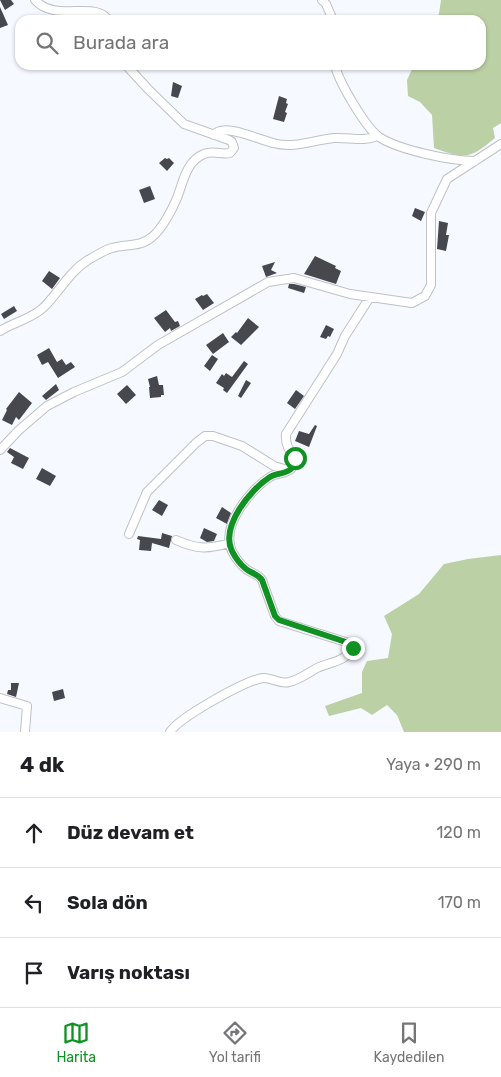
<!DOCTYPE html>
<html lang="tr">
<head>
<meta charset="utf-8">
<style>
	body { margin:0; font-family:Rubik,sans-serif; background:#f2f2f2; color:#202124 }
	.stop { position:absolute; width:15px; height:15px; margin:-11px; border:4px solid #109223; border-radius:50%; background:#fff }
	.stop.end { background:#109223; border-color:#fff; box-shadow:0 1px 5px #0008 }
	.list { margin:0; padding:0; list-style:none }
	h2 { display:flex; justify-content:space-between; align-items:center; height:65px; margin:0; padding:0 20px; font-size:21px }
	h2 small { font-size:16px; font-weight:400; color:#757577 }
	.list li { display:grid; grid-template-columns:32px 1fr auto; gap:15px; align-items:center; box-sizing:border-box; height:70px; padding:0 20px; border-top:1px solid #e0e0e0 }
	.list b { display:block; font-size:19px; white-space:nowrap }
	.list em { font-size:16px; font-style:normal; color:#757577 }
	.icon { flex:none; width:28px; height:28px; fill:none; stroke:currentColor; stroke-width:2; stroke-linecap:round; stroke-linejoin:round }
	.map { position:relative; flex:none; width:501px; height:732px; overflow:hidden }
	.search { position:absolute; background:#fff; box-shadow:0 1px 4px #0004; left:15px; right:15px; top:15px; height:55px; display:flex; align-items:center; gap:12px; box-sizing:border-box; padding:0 18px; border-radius:15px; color:#757577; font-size:19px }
	.sheet { height:275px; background:#fff }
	nav { display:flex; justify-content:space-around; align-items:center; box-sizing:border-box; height:70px; border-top:1px solid #e0e0e0; background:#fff; font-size:14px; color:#757577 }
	nav a { display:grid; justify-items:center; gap:2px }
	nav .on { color:#109223 }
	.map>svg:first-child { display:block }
	.green { fill:#bcd0a5 }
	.building { fill:#46484d }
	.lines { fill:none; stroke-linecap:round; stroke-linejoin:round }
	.minor-casing { stroke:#bec1c7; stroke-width:10 }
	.minor { stroke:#fff; stroke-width:8 }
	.route { stroke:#109223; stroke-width:6 }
</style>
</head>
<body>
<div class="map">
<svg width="501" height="732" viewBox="0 0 501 732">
	<rect width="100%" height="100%" fill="#f6f9ff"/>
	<path class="green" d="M 441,0 L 501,0 L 501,123 L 493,128 L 495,138 C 469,160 465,159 434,148 L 432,115 L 420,102 L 408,96 L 407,80 L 414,65 L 481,65 L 481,20 L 438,20 Z
		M 501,555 L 501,732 L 404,732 L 397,715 L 387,705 L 372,715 L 361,708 L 329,716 L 325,706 L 362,693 L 362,672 L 367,661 L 388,658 L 392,634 L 384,616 L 419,594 L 444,564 L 468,559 Z"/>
	<path class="building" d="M 0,0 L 11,0 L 14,4 L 5,10 Z
		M 0,7 L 8,25 L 0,28 Z
		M 173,82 L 182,86 L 178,98 L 171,96 Z
		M 279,96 L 287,99 L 286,103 L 288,104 L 285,112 L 287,113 L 284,122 L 273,119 Z
		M 165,158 L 167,159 L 169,158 L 174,163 L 167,171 L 159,163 Z
		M 150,186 L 155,199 L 144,203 L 139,190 Z
		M 415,208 L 425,212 L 421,221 L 412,216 Z
		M 439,221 L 448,223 L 446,235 L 449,235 L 446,251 L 437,249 Z
		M 315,256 L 336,266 L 335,268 L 341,271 L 336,284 L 304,274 Z
		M 275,262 L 271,270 L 277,273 L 266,277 L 262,266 Z
		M 49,271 L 60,278 L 52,289 L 42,281 Z
		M 289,284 L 294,284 L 306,287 L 304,293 L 288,288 Z
		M 207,294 L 214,303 L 203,310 L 195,299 L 202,295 L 203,296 Z
		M 14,306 L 17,311 L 4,319 L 1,314 Z
		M 166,310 L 175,322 L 178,321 L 180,326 L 171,331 L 170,328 L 165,332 L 154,318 Z
		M 248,318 L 259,327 L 241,345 L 231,337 L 236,332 L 237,333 Z
		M 326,325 L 334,329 L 330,337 L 328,336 L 326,339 L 320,337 Z
		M 223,333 L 229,342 L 213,354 L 206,345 Z
		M 49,348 L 57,362 L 62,359 L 66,365 L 71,362 L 75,367 L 58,378 L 48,362 L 42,365 L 37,355 Z
		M 212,355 L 218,359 L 210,371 L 204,366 Z
		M 244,361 L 248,364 L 227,393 L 223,390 L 224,388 L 216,383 L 222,374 L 224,376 L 226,373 L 232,377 Z
		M 157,376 L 159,385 L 163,385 L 164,395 L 161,395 L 161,397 L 150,398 L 149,387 L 150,387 L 148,379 Z
		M 246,380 L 251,383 L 241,398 L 238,396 Z
		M 56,384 L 59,390 L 46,400 L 42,396 Z
		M 127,385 L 136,395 L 126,404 L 117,394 Z
		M 296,390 L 304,396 L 295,409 L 287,403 Z
		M 19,392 L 32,403 L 19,420 L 16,417 L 12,425 L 2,420 L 7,410 L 6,409 Z
		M 315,425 L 317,426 L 309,447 L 295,441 L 299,431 L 309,434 Z
		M 10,448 L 29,458 L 23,469 L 11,463 L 14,457 L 7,452 Z
		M 42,468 L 56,476 L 50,486 L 36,479 Z
		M 159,500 L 168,505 L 162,516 L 152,510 Z
		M 222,507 L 231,513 L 227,524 L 216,518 Z
		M 204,528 L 217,534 L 214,541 L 207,542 L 200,538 Z
		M 162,533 L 172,536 L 169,548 L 152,543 L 151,551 L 139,550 L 140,540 L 137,539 L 138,536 L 161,539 Z
		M 11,683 L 19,683 L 16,697 L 7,694 L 8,690 L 11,690 Z
		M 63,689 L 65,698 L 54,701 L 52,692 Z"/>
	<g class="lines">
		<g class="minor-casing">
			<path id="minor" d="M 35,0 C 55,23 96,0 108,20
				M 322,0 L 326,4 L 333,20
				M 335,65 C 338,81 366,128 379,137 C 399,150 451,161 475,161
				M 214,135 C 223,122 259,140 273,143 C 295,149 313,140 334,138 C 349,137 364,142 377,136
				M 0,331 C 14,322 32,319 44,307 C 60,291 69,272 88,260 C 96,256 104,250 112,248 C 126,244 141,247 152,237 C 162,229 172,210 177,198 C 183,183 186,161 204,154 C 213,150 222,155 230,153 L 234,148 L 232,142 L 229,140 L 184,124 L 148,89 L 126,65
				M 0,450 L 19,430 L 47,406 L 74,392 L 122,372 L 158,345 L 268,282 L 294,278 L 350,294 L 412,303 L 425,296 L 431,285 L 431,213 L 447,179 L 501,144
				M 129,534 L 147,492 L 196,443 L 205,436 L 213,436 L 242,446 L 274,466 L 288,470
				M 176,540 C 198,550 208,549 230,543
				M 0,698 L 27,706 L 25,732
				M 170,732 C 180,717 244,681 263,678 C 271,677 281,685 289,682 C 299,680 308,673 317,668 C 330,662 344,662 353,649 L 352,644 L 279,621 L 275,616 L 262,580 C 258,574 251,573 246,569 C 241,565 235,557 232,551 C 220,526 251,489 270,477 C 276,473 286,474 291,469 C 294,466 295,463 295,459 C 289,450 285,444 286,434 L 337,354 L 345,336 L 370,297"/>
		</g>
		<use href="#minor" class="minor"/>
	</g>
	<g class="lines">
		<path class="route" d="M 295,458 C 295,463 294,466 291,469 C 286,474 276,473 270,477 C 251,489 220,526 232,551 C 235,557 241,565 246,569 C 251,573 258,574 262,580 L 275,616 L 279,620 L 352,644 L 353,648"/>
	</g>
</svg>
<div class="stop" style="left:295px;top:458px"></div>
<div class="stop end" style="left:353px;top:648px"></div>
<div class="search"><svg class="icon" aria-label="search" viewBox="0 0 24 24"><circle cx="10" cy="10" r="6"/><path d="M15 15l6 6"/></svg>Burada ara</div>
</div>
<section class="sheet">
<h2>4 dk<small>Yaya · 290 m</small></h2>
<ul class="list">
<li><svg class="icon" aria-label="ahead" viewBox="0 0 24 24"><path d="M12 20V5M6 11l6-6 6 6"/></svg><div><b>Düz devam et</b></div><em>120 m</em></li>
<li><svg class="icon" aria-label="left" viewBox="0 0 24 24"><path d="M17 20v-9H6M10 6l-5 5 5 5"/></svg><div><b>Sola dön</b></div><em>170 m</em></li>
<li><svg class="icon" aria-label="arrive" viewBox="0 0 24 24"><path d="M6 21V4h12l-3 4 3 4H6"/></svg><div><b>Varış noktası</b></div></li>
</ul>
</section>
<nav>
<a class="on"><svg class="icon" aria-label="map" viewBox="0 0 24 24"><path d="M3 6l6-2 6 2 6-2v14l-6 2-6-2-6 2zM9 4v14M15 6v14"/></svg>Harita</a>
<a><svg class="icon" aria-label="directions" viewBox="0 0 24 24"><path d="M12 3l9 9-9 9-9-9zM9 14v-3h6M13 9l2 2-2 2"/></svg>Yol tarifi</a>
<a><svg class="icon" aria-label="saved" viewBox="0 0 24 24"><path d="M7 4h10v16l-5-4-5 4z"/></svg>Kaydedilen</a>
</nav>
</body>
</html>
